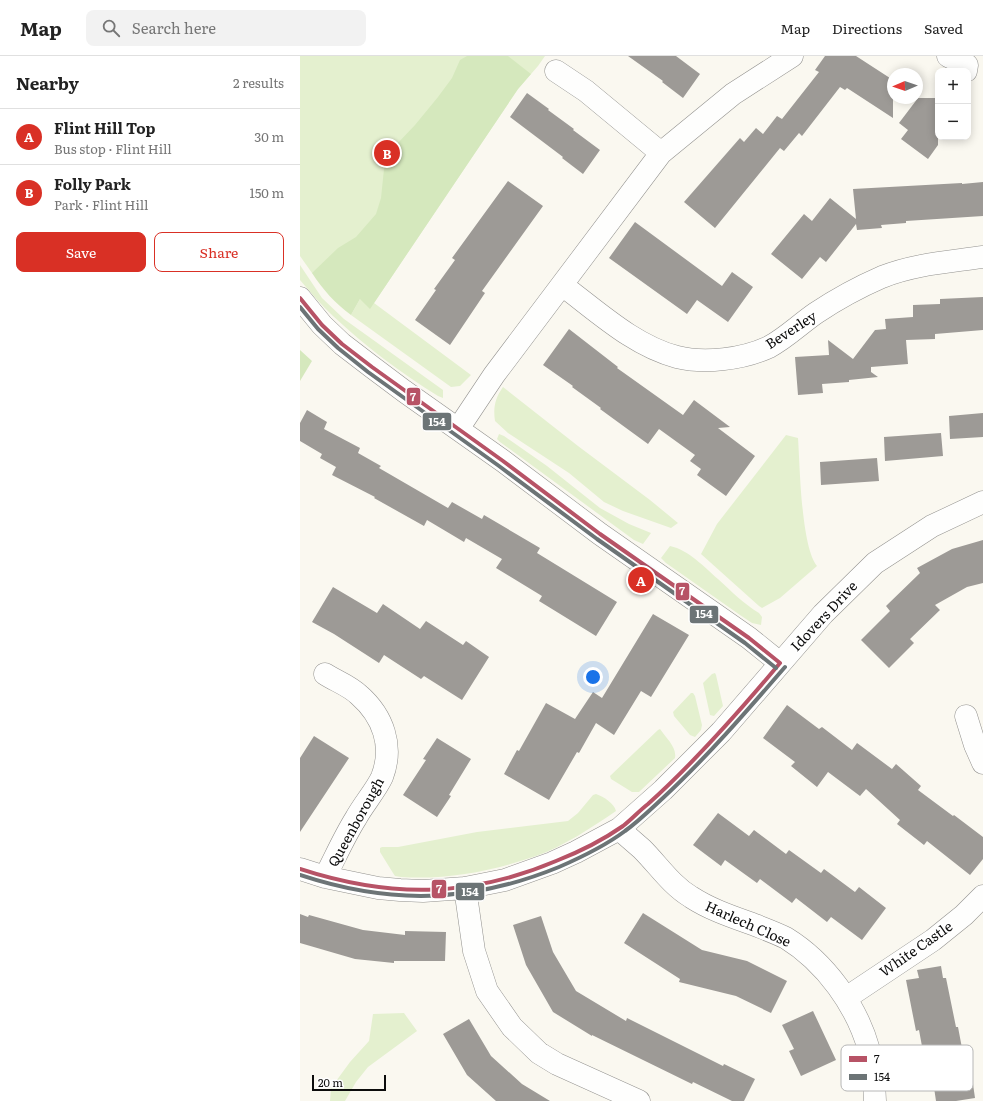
<!DOCTYPE html>
<html lang="en">
<head>
<meta charset="utf-8">
<style>
	body { margin:0; font-family:Literata,serif; background:#f2f2f2; color:#222 }
	.controls { position:absolute; right:12px; top:12px; display:grid; overflow:hidden; border-radius:8px; box-shadow:0 2px 10px #0003 }
	.controls button { width:36px; height:36px; display:grid; place-items:center; padding:0; border:0; border-bottom:1px solid #e0e0e0; background:#fff; color:#222; font:20px sans-serif }
	.compass { position:absolute; left:587px; top:12px; width:36px; height:36px; border-radius:50%; background:#fff; box-shadow:0 2px 10px #0003; rotate:268deg }
	.scale { position:absolute; left:12px; bottom:10px; width:74px; box-sizing:border-box; padding-left:4px; border:2px solid #0c0c0c; border-top:0; font-size:11px; line-height:14px; white-space:nowrap; color:#0c0c0c; -webkit-text-stroke:3px #fff; paint-order:stroke }
	.you { position:absolute; left:293px; top:621px; width:14px; height:14px; margin:-10px; border:3px solid #fff; border-radius:50%; background:#1a73e8; box-shadow:0 0 0 6px #1a73e833 }
	.badge { display:grid; place-items:center; width:26px; height:26px; border-radius:50%; background:#d93025; color:#fff; font-size:13px; font-weight:700 }
	.pin { position:absolute; translate:-50% -50%; border:2px solid #fff; box-shadow:0 1px 4px #0006 }
	.list { margin:0; padding:0; list-style:none }
	h2 { display:flex; justify-content:space-between; align-items:center; height:52px; margin:0; padding:0 16px; font-size:17px }
	h2 small { font-size:13px; font-weight:400; color:#767676 }
	.list li { display:grid; grid-template-columns:26px 1fr auto; gap:12px; align-items:center; box-sizing:border-box; height:56px; padding:0 16px; border-top:1px solid #e0e0e0 }
	.list b { display:block; font-size:15px; white-space:nowrap }
	.list p { margin:0; font-size:13px; white-space:nowrap; color:#767676 }
	.list em { font-size:13px; font-style:normal; color:#767676 }
	.actions { display:flex; gap:8px; padding:12px 16px }
	.actions a { flex:1; padding:9px 0; border:1px solid #d93025; border-radius:8px; text-align:center; font-size:14px; color:#d93025 }
	.actions .main { background:#d93025; color:#fff }
	.icon { flex:none; width:22px; height:22px; fill:none; stroke:currentColor; stroke-width:2; stroke-linecap:round; stroke-linejoin:round }
	.map { position:relative; flex:none; width:683px; height:1045px; overflow:hidden }
	header { display:flex; align-items:center; gap:24px; box-sizing:border-box; height:56px; padding:0 20px; background:#fff; border-bottom:1px solid #e0e0e0 }
	header strong { font-size:19px }
	nav { display:flex; gap:22px; margin-inline-start:auto; font-size:14px }
	.search { width:280px; height:36px; background:#f2f2f2; display:flex; align-items:center; gap:10px; box-sizing:border-box; padding:0 14px; border-radius:8px; color:#767676; font-size:15px }
	main { display:flex }
	aside { flex:1; background:#fff }
	.map>svg:first-child { display:block }
	.green { fill:#e4f0cf }
	.forest { fill:#d5e8bd }
	.building { fill:#9d9a96 }
	.lines { fill:none; stroke-linecap:round; stroke-linejoin:round }
	.minor-casing { stroke:#93928f; stroke-width:23 }
	.minor { stroke:#fefefd; stroke-width:22 }
	.bus-1-casing { stroke:#fff; stroke-width:7 }
	.bus-2-casing { stroke:#fff; stroke-width:7 }
	.bus-1 { stroke:#b75366; stroke-width:4 }
	.bus-2 { stroke:#6c7476; stroke-width:4 }
	.labels { text-anchor:middle; stroke-width:4; stroke-linejoin:round; paint-order:stroke }
	.street-label { font-size:14px; fill:#0c0c0c; stroke:#fff }
	.key { fill:#fff; stroke:#b6b6b6; stroke-width:1 }
	.key-label { font-size:11px; fill:#0c0c0c }
	.line-badge { stroke:#fff; stroke-width:1.5 }
	.badge-label { font-size:11px; text-anchor:middle; font-weight:bold; fill:#fff }
</style>
</head>
<body>
<header>
<strong>Map</strong>
<div class="search"><svg class="icon" aria-label="search" viewBox="0 0 24 24"><circle cx="10" cy="10" r="6"/><path d="M15 15l6 6"/></svg>Search here</div>
<nav><a>Map</a><a>Directions</a><a>Saved</a></nav>
</header>
<main>
<aside>
<h2>Nearby<small>2 results</small></h2>
<ul class="list">
<li><span class="badge">A</span><div><b>Flint Hill Top</b><p>Bus stop · Flint Hill</p></div><em>30 m</em></li>
<li><span class="badge">B</span><div><b>Folly Park</b><p>Park · Flint Hill</p></div><em>150 m</em></li>
</ul>
<div class="actions"><a class="main">Save</a><a>Share</a></div>
</aside>
<div class="map">
<svg width="683" height="1045" viewBox="0 0 683 1045">
	<rect width="100%" height="100%" fill="#faf8f0"/>
	<path class="green" d="M 0,0 L 245,0 L 238,10 L 218,33 L 74,247 L 171,319 L 160,330 L 151,331 L 51,259 L 60,243 L 12,217 L 0,200 Z
		M 0,209 L 22,242 L 44,263 L 143,334 L 143,342 L 138,340 C 101,317 65,290 33,260 C 21,249 11,237 0,224 Z
		M 203,331 L 278,390 L 350,444 L 378,467 L 371,472 L 323,455 L 304,446 L 269,417 L 208,377 L 195,365 C 193,352 195,342 203,331 Z
		M 199,378 L 204,380 L 247,410 L 300,452 L 329,468 L 351,477 L 343,488 L 334,484 L 200,386 L 197,383 Z
		M 486,379 L 498,382 C 500,410 501,490 517,510 L 480,542 L 462,552 L 459,550 L 401,498 L 417,468 Z
		M 370,490 C 389,494 404,511 418,523 C 431,535 444,548 459,557 L 462,561 L 461,569 L 452,567 L 440,559 L 366,507 L 361,502 Z
		M 415,617 L 416,619 L 423,650 L 414,660 L 410,659 L 403,627 L 412,618 Z
		M 391,637 L 393,637 L 395,640 L 402,669 L 401,674 L 395,681 L 390,679 L 374,660 L 373,656 Z
		M 360,673 C 366,682 377,691 375,702 L 339,736 L 332,736 L 311,723 L 310,720 L 358,674 Z
		M 296,738 C 304,741 314,747 316,755 C 291,772 264,790 236,800 C 193,815 147,824 101,821 L 95,820 L 93,817 L 80,796 L 80,792 L 82,791 L 98,791 L 177,776 L 268,765 L 278,757 L 293,739 Z
		M 104,957 L 117,975 L 68,1011 L 56,1026 L 45,1045 L 30,1045 L 31,1032 L 50,1006 L 69,985 L 73,958 Z"/>
	<path class="forest" d="M 167,0 L 208,0 L 231,18 L 218,33 L 70,253 L 60,243 L 51,259 C 35,247 23,234 12,217 L 38,192 L 56,181 L 76,158 L 81,142 L 84,113 L 95,90 L 115,69 L 138,41 L 152,22 L 160,4 Z
		M 0,294 L 12,305 L 0,325 Z"/>
	<path class="building" d="M 328,0 L 376,0 L 400,18 L 383,42 L 362,26 L 363,25 Z
		M 525,0 L 556,0 L 593,24 L 593,62 L 547,32 L 545,34 L 540,31 L 502,80 L 499,77 L 484,95 L 480,92 L 415,172 L 384,146 L 440,82 L 444,86 L 456,72 L 463,78 L 477,60 L 482,63 L 519,16 L 515,14 Z
		M 227,37 L 249,53 L 248,54 L 274,73 L 273,74 L 300,94 L 283,118 L 262,102 L 263,101 L 210,61 Z
		M 618,42 L 638,42 L 638,89 L 628,103 L 601,83 L 608,74 L 599,67 Z
		M 208,125 L 243,150 L 182,235 L 185,237 L 150,289 L 115,264 L 136,234 L 134,233 L 155,204 L 152,202 Z
		M 683,126 L 683,160 L 606,165 L 606,167 L 581,169 L 582,172 L 557,174 L 556,168 L 526,206 L 520,201 L 502,223 L 471,198 L 504,158 L 512,165 L 530,142 L 556,163 L 553,133 L 662,127 L 662,128 Z
		M 335,166 L 422,230 L 432,216 L 453,231 L 428,266 L 397,244 L 387,258 L 309,202 Z
		M 683,241 L 683,274 L 635,278 L 635,283 L 606,284 L 608,308 L 571,311 L 571,316 L 578,321 L 549,324 L 549,326 L 522,328 L 523,337 L 498,339 L 495,301 L 529,299 L 528,284 L 553,303 L 575,274 L 586,273 L 585,263 L 613,261 L 613,249 L 640,248 L 640,243 Z
		M 269,273 L 318,311 L 317,312 L 383,359 L 394,344 L 430,371 L 418,372 L 455,400 L 426,440 L 397,419 L 401,413 L 390,405 L 395,399 L 359,373 L 348,388 L 300,353 L 301,352 L 272,331 L 273,330 L 243,309 Z
		M 7,354 L 27,366 L 24,373 L 60,392 L 58,397 L 81,410 L 79,412 L 148,452 L 152,446 L 182,463 L 184,459 L 240,492 L 237,497 L 317,546 L 296,580 L 239,545 L 242,540 L 196,512 L 202,503 L 166,482 L 164,486 L 127,464 L 124,470 L 74,442 L 75,441 L 32,419 L 36,411 L 20,402 L 22,398 L 0,385 L 0,367 Z
		M 683,357 L 683,381 L 650,383 L 649,360 Z
		M 641,377 L 643,400 L 585,405 L 584,381 Z
		M 577,402 L 579,425 L 521,429 L 520,406 Z
		M 683,484 L 683,527 L 667,531 L 635,549 L 640,554 L 610,583 L 614,587 L 589,612 L 561,584 L 590,555 L 586,550 L 620,517 L 617,512 L 652,493 Z
		M 33,531 L 77,557 L 83,548 L 120,573 L 126,565 L 163,589 L 166,585 L 189,601 L 162,644 L 124,620 L 121,623 L 84,599 L 79,607 L 34,578 L 12,566 Z
		M 353,558 L 389,579 L 351,641 L 341,635 L 314,679 L 296,667 L 279,697 L 277,696 L 249,744 L 204,718 L 217,694 L 219,695 L 246,647 L 275,663 L 293,636 L 302,642 Z
		M 487,649 L 519,673 L 522,671 L 552,694 L 557,687 L 592,713 L 596,708 L 621,730 L 618,734 L 653,760 L 654,759 L 683,781 L 683,803 L 670,819 L 627,785 L 624,789 L 597,768 L 600,764 L 566,733 L 560,740 L 528,716 L 517,731 L 491,710 L 495,706 L 463,682 Z
		M 14,680 L 49,702 L 0,776 L 0,702 Z
		M 137,682 L 171,703 L 149,739 L 151,740 L 137,761 L 103,739 L 126,704 L 123,703 Z
		M 418,757 L 449,780 L 454,774 L 486,798 L 489,794 L 521,817 L 524,813 L 555,836 L 559,831 L 586,852 L 562,884 L 531,861 L 527,866 L 496,842 L 492,847 L 460,823 L 457,827 L 425,804 L 421,810 L 393,789 Z
		M 343,857 L 402,894 L 447,905 L 487,925 L 471,957 L 436,940 L 379,926 L 380,923 L 324,887 Z
		M 0,858 L 8,861 L 9,859 L 63,874 L 105,879 L 105,875 L 146,876 L 145,905 L 94,905 L 94,907 L 55,903 L 0,887 Z
		M 241,860 L 253,896 L 276,935 L 326,965 L 327,962 L 423,1010 L 424,1008 L 455,1023 L 444,1045 L 432,1045 L 393,1026 L 392,1028 L 292,979 L 292,980 L 253,956 L 226,909 L 213,869 Z
		M 641,910 L 643,922 L 646,922 L 656,971 L 658,971 L 665,1008 L 670,1007 L 675,1042 L 656,1045 L 636,1045 L 631,1011 L 626,1012 L 619,974 L 616,975 L 606,924 L 619,922 L 617,914 Z
		M 513,955 L 536,1004 L 501,1020 L 489,995 L 494,993 L 482,969 Z
		M 169,963 L 191,1000 L 222,1028 L 250,1045 L 196,1045 L 167,1019 L 143,978 Z"/>
	<g class="lines">
		<g class="minor-casing">
			<path id="minor" d="M 648,0 L 667,9 L 666,15
				M 256,15 L 286,35 L 361,97
				M 262,229 C 297,255 334,290 377,301 C 405,308 443,303 469,291 C 486,282 500,268 516,257 C 537,243 559,231 582,221 C 614,208 649,206 683,201
				M 0,242 L 22,269 L 42,288 L 72,311 L 104,335 L 203,405 L 300,478 L 449,582 L 480,607
				M 158,373 L 194,319 L 361,97 L 433,38 L 492,0
				M 25,618 C 36,625 50,630 59,639 C 83,660 94,690 82,721 C 76,734 63,749 56,762 C 44,781 35,802 25,821
				M 666,660 L 675,689 L 683,707
				M 319,773 C 326,779 334,786 342,793 C 358,809 371,829 391,841 C 411,854 433,861 455,869 C 465,873 476,877 486,882 C 525,906 557,950 569,994 C 574,1010 574,1028 575,1045
				M 0,813 L 25,821 L 78,832 L 100,834 L 123,835 L 165,832 L 205,824 L 252,807 L 276,796 L 319,773 L 363,734 L 421,676 L 523,558 L 575,507 L 632,470 L 683,446
				M 165,832 L 174,895 L 187,935 L 212,971 L 239,997 L 257,1008 L 339,1045
				M 546,942 L 633,884 L 664,859 L 683,840"/>
		</g>
		<use href="#minor" class="minor"/>
		<g class="bus-1-casing">
			<path id="bus-1" d="M 0,242 L 22,269 L 42,288 L 72,311 L 203,405 L 300,478 L 449,582 L 480,607
				M 0,813 C 89,842 169,842 256,805 C 279,796 303,784 323,770 C 332,763 339,755 348,748 C 396,705 439,656 480,607"/>
		</g>
		<g class="bus-2-casing">
			<path id="bus-2" d="M 0,251 L 18,273 L 38,292 L 68,316 L 199,410 L 297,483 L 445,587 L 476,612
				M 0,819 C 90,849 171,847 259,811 C 282,801 305,790 325,775 C 339,765 351,753 364,741 C 407,701 446,656 485,611"/>
		</g>
		<use href="#bus-1" class="bus-1"/>
		<use href="#bus-2" class="bus-2"/>
	</g>
	<g class="labels">
		<g class="street-label">
			<text transform="translate(491 274) rotate(-33)" y="5">Beverley</text>
			<text transform="translate(524 560) rotate(-47)" y="5">Idovers Drive</text>
			<text transform="translate(56 766) rotate(-61)" y="5">Queenborough</text>
			<text transform="translate(448 868) rotate(24)" y="5">Harlech Close</text>
			<text transform="translate(616 893) rotate(-35)" y="5">White Castle</text>
		</g>
	</g>
	<rect x="541" y="989" width="132" height="46" rx="6" class="key"/>
	<rect x="549" y="1000" width="18" height="6" fill="#b75366"/>
	<rect x="549" y="1018" width="18" height="6" fill="#6c7476"/>
	<g class="key-label">
		<text x="574" y="1007">7</text>
		<text x="574" y="1025">154</text>
	</g>
	<g class="line-badge">
		<rect x="106" y="331" width="15" height="19" rx="4" fill="#b75366"/>
		<rect x="122" y="356" width="30" height="19" rx="4" fill="#6c7476"/>
		<rect x="375" y="526" width="15" height="19" rx="4" fill="#b75366"/>
		<rect x="389" y="549" width="30" height="19" rx="4" fill="#6c7476"/>
		<rect x="131" y="823" width="16" height="20" rx="4" fill="#b75366"/>
		<rect x="155" y="826" width="30" height="19" rx="4" fill="#6c7476"/>
	</g>
	<g class="badge-label">
		<text x="113" y="345">7</text>
		<text x="137" y="370">154</text>
		<text x="382" y="539">7</text>
		<text x="404" y="562">154</text>
		<text x="139" y="837">7</text>
		<text x="170" y="840">154</text>
	</g>
</svg>
<div class="controls">
<button>+</button>
<button>−</button>
</div>
<svg class="compass" viewBox="-18 -18 36 36"><path d="M0-13l5 13h-10z" fill="#e53935"/><path d="M0 13l5-13h-10z" fill="#767676"/></svg>
<div class="scale">20 m</div>
<div class="you"></div>
<div class="pin badge" style="left:341px;top:524px">A</div>
<div class="pin badge" style="left:87px;top:97px">B</div>
</div>
</main>
</body>
</html>
